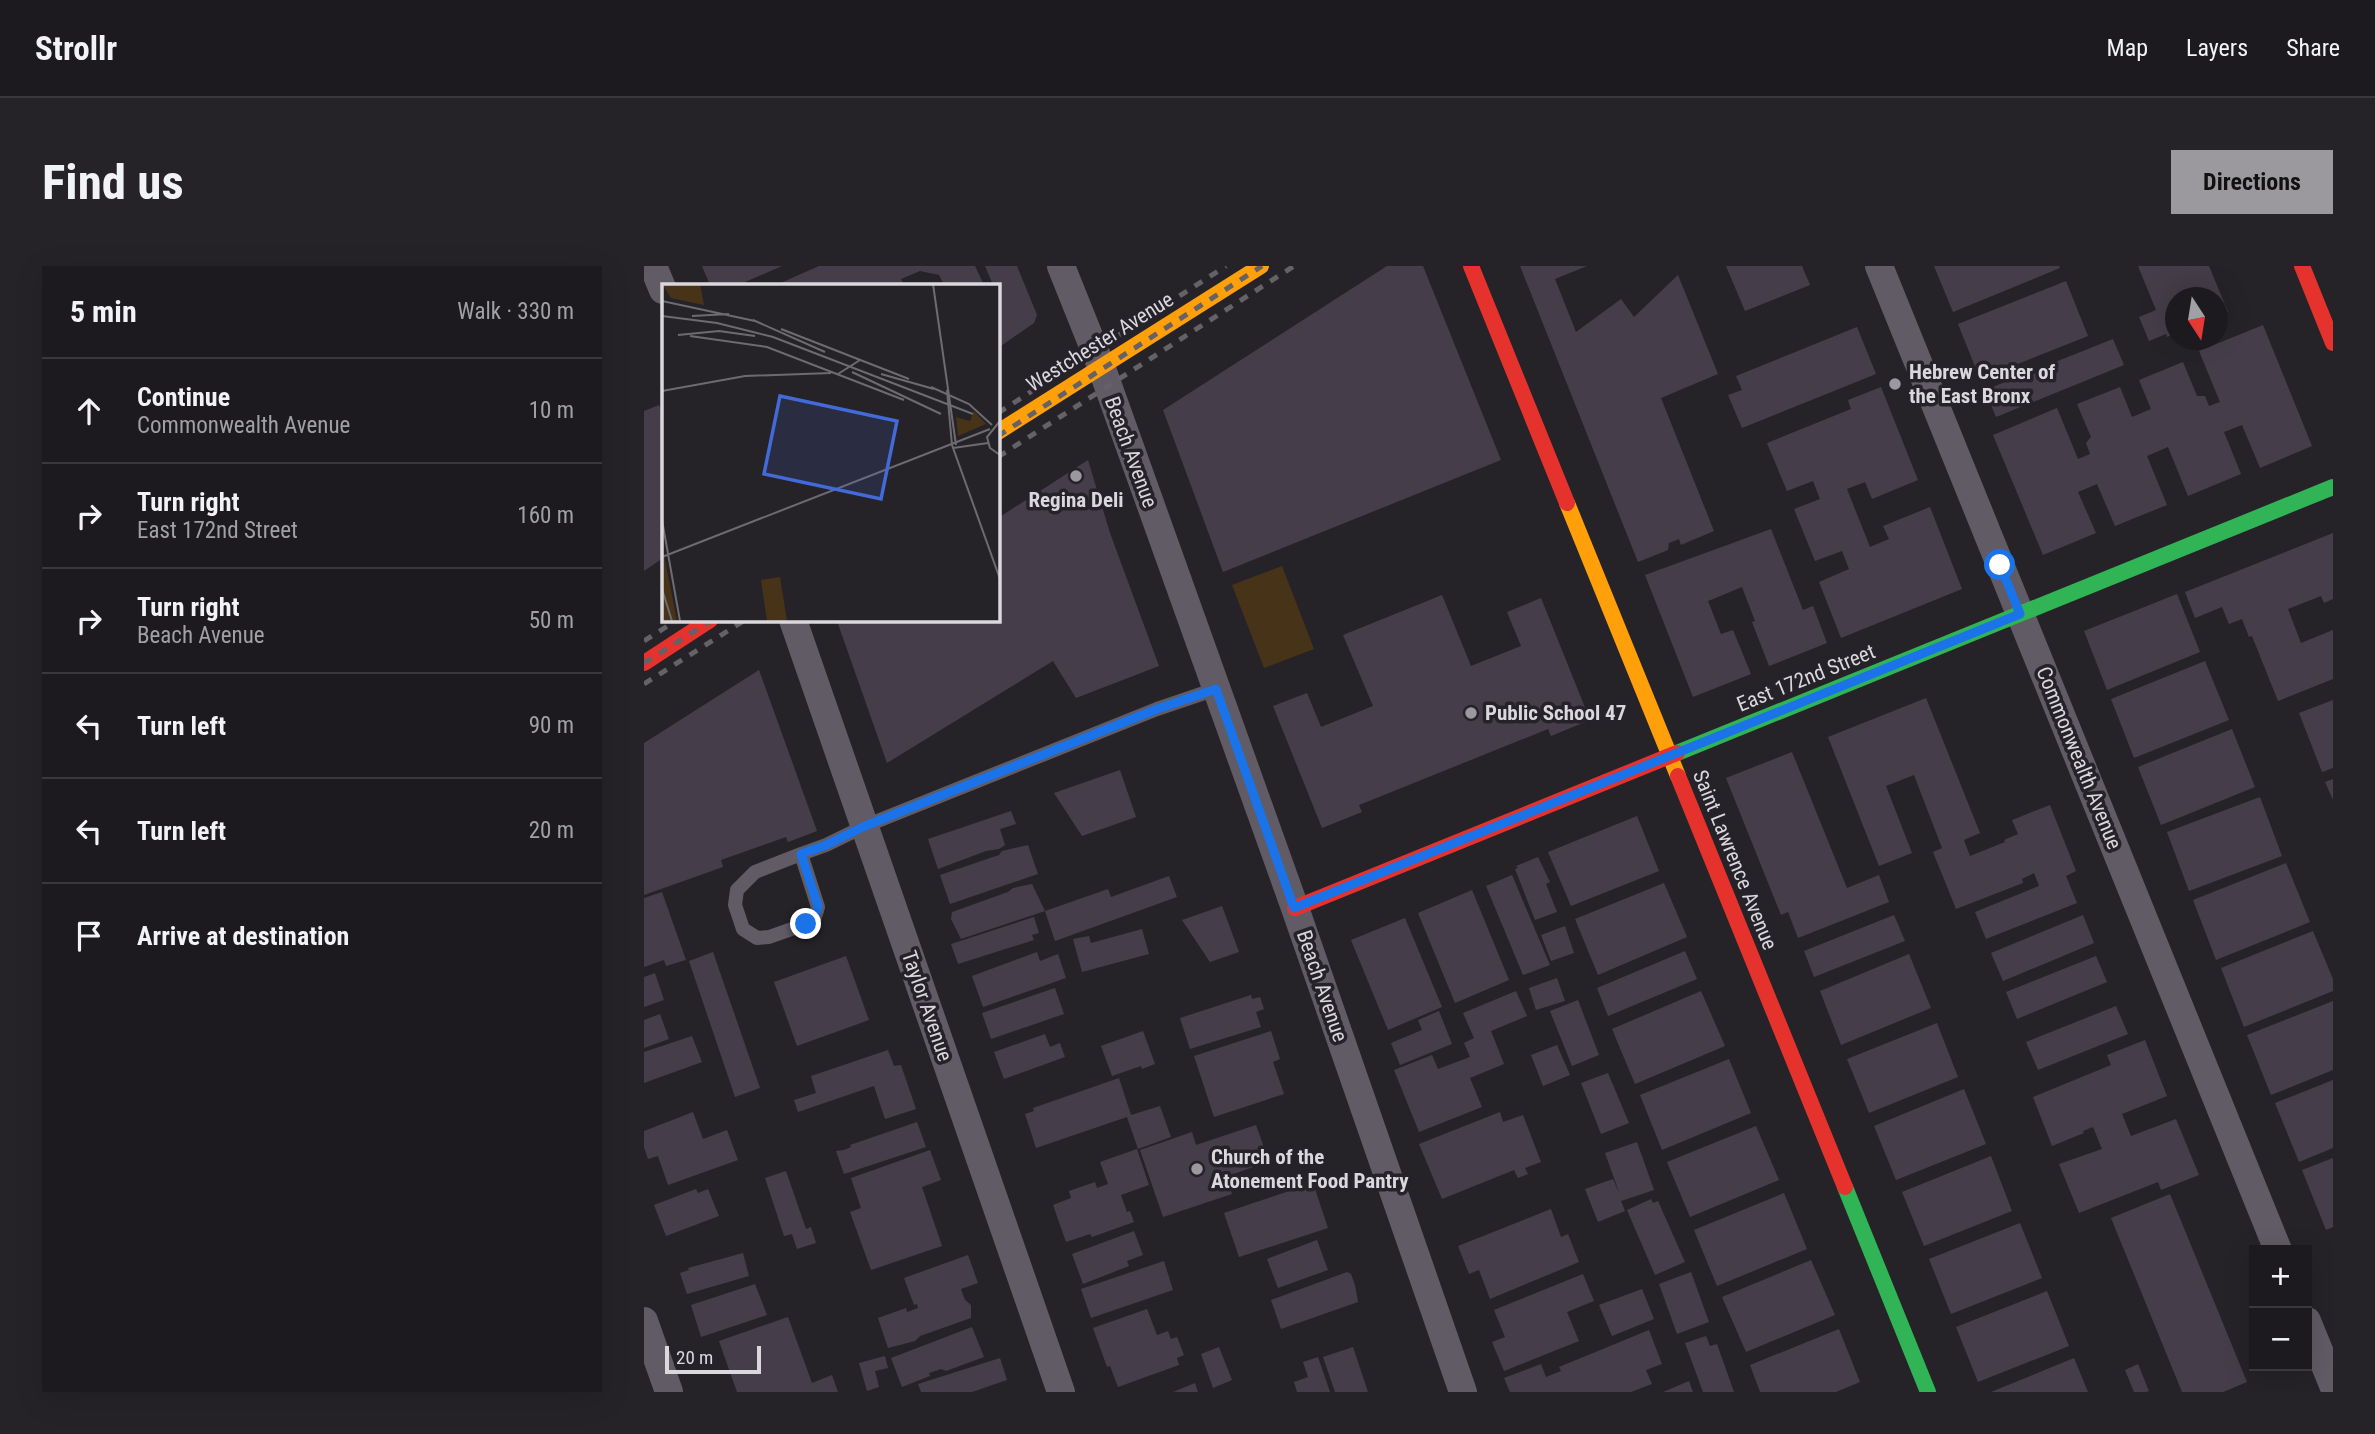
<!DOCTYPE html>
<html lang="en">
<head>
<meta charset="utf-8">
<style>
	body { margin:0; font-family:"Roboto Condensed",sans-serif; background:#252327; color:#f1f3f6 }
	.controls { position:absolute; right:21px; bottom:21px; display:grid; overflow:hidden; border-radius:0px; box-shadow:0 7px 28px #0002 }
	.controls button { width:63px; height:63px; display:grid; place-items:center; padding:0; border:0; border-bottom:2px solid #3a383c; background:#1c1a1e; color:#f1f3f6; font:35px sans-serif }
	.compass { position:absolute; left:1521px; top:21px; width:63px; height:63px; border-radius:50%; background:#1c1a1e; box-shadow:0 7px 28px #0002; rotate:168deg }
	.scale { position:absolute; left:21px; bottom:18px; width:96px; box-sizing:border-box; padding-left:7px; border:4px solid #dad8dc; border-top:0; font-size:19px; line-height:24px; white-space:nowrap; color:#dad8dc; -webkit-text-stroke:5px #262229; paint-order:stroke }
	.stop { position:absolute; width:21px; height:21px; margin:-16px; border:5px solid #1a73e8; border-radius:50%; background:#fff }
	.stop.end { background:#1a73e8; border-color:#fff; box-shadow:0 2px 7px #0008 }
	.list { margin:0; padding:0; list-style:none }
	h2 { display:flex; justify-content:space-between; align-items:center; height:91px; margin:0; padding:0 28px; font-size:30px }
	h2 small { font-size:23px; font-weight:400; color:#a0a1a4 }
	.list li { display:grid; grid-template-columns:46px 1fr auto; gap:21px; align-items:center; box-sizing:border-box; height:105px; padding:0 28px; border-top:2px solid #3a383c }
	.list b { display:block; font-size:26px; white-space:nowrap }
	.list p { margin:0; font-size:23px; white-space:nowrap; color:#a0a1a4 }
	.list em { font-size:23px; font-style:normal; color:#a0a1a4 }
	.icon { flex:none; width:38px; height:38px; fill:none; stroke:currentColor; stroke-width:2; stroke-linecap:round; stroke-linejoin:round }
	.map { position:relative; flex:none; width:1689px; height:1126px; overflow:hidden; border-radius:0px }
	header { display:flex; align-items:center; gap:42px; box-sizing:border-box; height:98px; padding:0 35px; background:#1c1a1e; border-bottom:2px solid #3a383c }
	header strong { font-size:33px }
	nav { display:flex; gap:38px; margin-inline-start:auto; font-size:24px }
	.intro { display:flex; align-items:center; justify-content:space-between; box-sizing:border-box; height:168px; padding:0 42px }
	h1 { margin:0; font-size:49px }
	.button { padding:18px 32px; border-radius:0px; background:#9b999d; color:#111; font-size:24px; font-weight:700 }
	main { display:flex; gap:42px; padding:0 42px }
	aside { flex:1; background:#1c1a1e; border-radius:0px; box-shadow:0 7px 28px #0002 }
	.map>svg:first-child { display:block }
	.green { fill:#473318 }
	.building { fill:#453e4a }
	.lines { fill:none; stroke-linecap:round; stroke-linejoin:round }
	.lane { stroke:#605b64; stroke-width:14 }
	.street { stroke:#605b64; stroke-width:28 }
	.fast { stroke:#30b455; stroke-width:16 }
	.slow { stroke:#ff9f0a; stroke-width:16 }
	.jam { stroke:#e5322d; stroke-width:16 }
	.rail { stroke:#646167; stroke-width:5; stroke-dasharray:9 9; stroke-linecap:butt }
	.route { stroke:#1a73e8; stroke-width:9 }
	.poi-dot { fill:#9b999d; stroke:#262229; stroke-width:2.5 }
	.labels { text-anchor:middle; stroke-width:7; stroke-linejoin:round; paint-order:stroke }
	.street-label { font-size:21px; fill:#dad8dc; stroke:#262229 }
	.poi-label { font-size:21px; font-weight:bold; fill:#dad8dc; stroke:#262229; text-anchor:start }
	.inset-road { fill:none; stroke:#6e6b70; stroke-width:2 }
	.view { fill:#436ad9; fill-opacity:0.15; stroke:#436ad9; stroke-width:3.5 }
	.inset-edge { fill:none; stroke:#dad8dc; stroke-width:3.5 }
</style>
</head>
<body>
<header>
<strong>Strollr</strong>
<nav><a>Map</a><a>Layers</a><a>Share</a></nav>
</header>
<div class="intro"><h1>Find us</h1><a class="button">Directions</a></div>
<main>
<aside>
<h2>5 min<small>Walk · 330 m</small></h2>
<ul class="list">
<li><svg class="icon" aria-label="ahead" viewBox="0 0 24 24"><path d="M12 20V5M6 11l6-6 6 6"/></svg><div><b>Continue</b><p>Commonwealth Avenue</p></div><em>10 m</em></li>
<li><svg class="icon" aria-label="right" viewBox="0 0 24 24"><path d="M7 20v-9h11M14 6l5 5-5 5"/></svg><div><b>Turn right</b><p>East 172nd Street</p></div><em>160 m</em></li>
<li><svg class="icon" aria-label="right" viewBox="0 0 24 24"><path d="M7 20v-9h11M14 6l5 5-5 5"/></svg><div><b>Turn right</b><p>Beach Avenue</p></div><em>50 m</em></li>
<li><svg class="icon" aria-label="left" viewBox="0 0 24 24"><path d="M17 20v-9H6M10 6l-5 5 5 5"/></svg><div><b>Turn left</b></div><em>90 m</em></li>
<li><svg class="icon" aria-label="left" viewBox="0 0 24 24"><path d="M17 20v-9H6M10 6l-5 5 5 5"/></svg><div><b>Turn left</b></div><em>20 m</em></li>
<li><svg class="icon" aria-label="arrive" viewBox="0 0 24 24"><path d="M6 21V4h12l-3 4 3 4H6"/></svg><div><b>Arrive at destination</b></div></li>
</ul>
</aside>
<div class="map">
<svg width="1689" height="1126" viewBox="0 0 1689 1126">
	<rect width="100%" height="100%" fill="#262328"/>
	<path class="green" d="M 638,300 L 670,383 L 620,402 L 588,319 Z"/>
	<path class="building" d="M 58,0 L 138,0 L 101,16 L 102,19 L 66,19 Z
		M 175,0 L 331,0 L 340,19 L 293,19 L 299,17 L 295,9 L 276,5 L 257,13 L 260,19 L 132,19 Z
		M 341,0 L 373,0 L 393,49 L 390,57 L 354,82 L 354,19 L 349,19 Z
		M 743,0 L 779,0 L 857,194 L 579,306 L 519,144 Z
		M 876,0 L 943,0 L 911,13 L 932,66 L 977,33 L 990,51 L 1034,9 L 1074,108 L 1017,132 L 1070,265 L 1037,279 L 1035,273 L 1025,277 L 1024,284 L 994,296 Z
		M 1082,0 L 1158,0 L 1166,19 L 1101,45 Z
		M 1290,0 L 1415,0 L 1416,2 L 1309,46 Z
		M 1494,0 L 1565,0 L 1584,46 L 1574,50 L 1574,32 L 1532,32 L 1532,67 L 1523,71 L 1522,68 L 1505,75 L 1495,51 L 1512,44 Z
		M 1422,15 L 1444,70 L 1336,113 L 1314,58 Z
		M 1619,59 L 1668,180 L 1616,202 L 1598,159 L 1580,166 L 1597,208 L 1544,230 L 1524,181 L 1503,190 L 1523,239 L 1471,260 L 1453,218 L 1434,226 L 1452,267 L 1399,289 L 1349,169 L 1413,142 L 1434,193 L 1446,188 L 1442,177 L 1447,171 L 1433,138 L 1476,121 L 1488,151 L 1507,143 L 1495,114 L 1539,96 L 1553,130 L 1561,130 L 1565,140 L 1576,136 L 1555,85 Z
		M 1213,61 L 1232,108 L 1098,162 L 1084,129 L 1098,124 L 1092,110 Z
		M 1469,73 L 1480,99 L 1352,151 L 1341,124 Z
		M 1237,121 L 1274,214 L 1228,233 L 1221,216 L 1203,223 L 1226,281 L 1245,273 L 1239,260 L 1286,241 L 1318,323 L 1197,372 L 1175,316 L 1205,303 L 1198,285 L 1171,295 L 1150,243 L 1176,233 L 1169,215 L 1143,225 L 1123,177 L 1207,143 L 1204,134 Z
		M 15,139 L 19,150 L 19,292 L 0,305 L 0,145 Z
		M 444,194 L 466,267 L 515,400 L 432,432 L 409,395 L 243,497 L 193,355 L 354,354 L 354,252 Z
		M 1127,263 L 1159,344 L 1169,340 L 1183,377 L 1125,400 L 1108,356 L 1111,355 L 1098,321 L 1074,331 L 1064,335 L 1077,368 L 1089,364 L 1107,408 L 1049,431 L 1001,309 Z
		M 1689,267 L 1689,333 L 1680,337 L 1677,330 L 1644,343 L 1657,377 L 1689,364 L 1689,413 L 1634,435 L 1608,370 L 1605,371 L 1598,353 L 1585,358 L 1578,341 L 1551,352 L 1541,326 Z
		M 1533,328 L 1556,386 L 1463,424 L 1440,365 Z
		M 798,329 L 827,400 L 877,380 L 863,346 L 897,332 L 946,454 L 907,470 L 904,463 L 715,539 L 718,546 L 678,562 L 629,440 L 663,427 L 677,461 L 729,440 L 699,369 Z
		M 1561,395 L 1585,454 L 1490,492 L 1467,433 Z
		M 115,404 L 173,565 L 144,576 L 142,571 L 77,594 L 79,601 L 0,629 L 0,477 Z
		M 1282,432 L 1336,567 L 1320,574 L 1326,590 L 1361,576 L 1360,574 L 1374,568 L 1368,554 L 1406,539 L 1432,605 L 1422,610 L 1433,637 L 1342,673 L 1331,646 L 1395,620 L 1390,607 L 1378,613 L 1379,617 L 1312,643 L 1289,586 L 1298,582 L 1270,509 L 1242,520 L 1268,587 L 1235,600 L 1184,471 Z
		M 1689,434 L 1689,502 L 1678,506 L 1655,447 Z
		M 1588,463 L 1611,521 L 1517,559 L 1494,501 Z
		M 1148,486 L 1203,622 L 1235,609 L 1245,636 L 1154,672 L 1144,646 L 1137,649 L 1082,512 Z
		M 476,504 L 492,551 L 438,570 L 410,527 Z
		M 1689,513 L 1689,534 L 1681,516 Z
		M 1616,531 L 1638,590 L 1545,625 L 1523,566 Z
		M 367,545 L 372,558 L 356,563 L 361,579 L 355,583 L 342,585 L 294,603 L 284,573 Z
		M 993,550 L 1015,605 L 927,640 L 904,586 Z
		M 384,579 L 394,608 L 306,638 L 296,609 L 355,589 L 358,585 Z
		M 894,591 L 906,616 L 902,618 L 913,646 L 891,654 L 871,603 L 874,602 L 872,600 Z
		M 1642,597 L 1666,656 L 1572,694 L 1549,634 Z
		M 868,609 L 906,699 L 879,709 L 842,620 Z
		M 525,610 L 533,631 L 411,675 L 401,645 L 464,623 L 467,631 Z
		M 1020,617 L 1043,671 L 954,709 L 931,653 Z
		M 388,618 L 401,645 L 317,673 L 307,653 L 308,646 L 364,626 L 369,622 Z
		M 828,624 L 865,714 L 811,737 L 774,647 Z
		M 18,626 L 42,694 L 22,700 L 20,694 L 0,701 L 0,632 Z
		M 578,640 L 595,686 L 566,696 L 538,654 Z
		M 1250,649 L 1261,675 L 1170,711 L 1160,685 Z
		M 1439,649 L 1450,677 L 1359,715 L 1347,687 Z
		M 390,651 L 395,667 L 388,669 L 390,674 L 314,698 L 307,678 Z
		M 761,652 L 798,741 L 744,764 L 707,674 Z
		M 921,660 L 930,687 L 907,695 L 897,669 Z
		M 498,663 L 505,688 L 438,706 L 429,673 L 445,670 L 447,677 Z
		M 1669,665 L 1689,713 L 1689,725 L 1600,761 L 1577,702 Z
		M 1041,685 L 1053,713 L 964,750 L 953,722 Z
		M 69,686 L 116,822 L 91,831 L 45,695 Z
		M 393,686 L 396,695 L 414,688 L 422,712 L 339,741 L 328,710 Z
		M 1265,688 L 1287,742 L 1197,779 L 1176,725 Z
		M 202,690 L 225,754 L 153,780 L 130,716 Z
		M 1452,690 L 1463,716 L 1373,753 L 1362,726 Z
		M 11,707 L 20,734 L 0,741 L 0,711 Z
		M 913,712 L 921,735 L 892,744 L 885,722 Z
		M 411,722 L 420,748 L 347,773 L 338,747 Z
		M 872,725 L 883,750 L 847,765 L 860,798 L 826,812 L 838,841 L 775,866 L 750,804 L 788,789 L 794,803 L 826,791 L 820,777 L 830,772 L 819,747 Z
		M 1057,725 L 1081,780 L 991,818 L 968,763 Z
		M 607,729 L 608,733 L 616,731 L 620,743 L 612,746 L 617,761 L 546,783 L 536,752 Z
		M 934,734 L 955,789 L 928,800 L 906,745 Z
		M 1689,735 L 1689,804 L 1627,829 L 1603,769 Z
		M 1472,740 L 1484,768 L 1394,804 L 1382,776 Z
		M 795,745 L 808,778 L 756,799 L 747,777 L 778,764 L 774,754 Z
		M 16,748 L 25,773 L 0,782 L 0,754 Z
		M 1293,757 L 1314,811 L 1225,847 L 1203,793 Z
		M 499,765 L 511,798 L 498,803 L 497,800 L 468,810 L 457,780 Z
		M 627,765 L 636,793 L 629,796 L 640,828 L 570,851 L 550,790 Z
		M 401,768 L 406,781 L 416,777 L 421,791 L 360,813 L 350,786 Z
		M 48,770 L 58,796 L 0,817 L 0,786 Z
		M 1501,774 L 1523,830 L 1478,848 L 1487,870 L 1532,853 L 1555,909 L 1517,924 L 1514,916 L 1435,947 L 1415,898 L 1458,883 L 1449,861 L 1439,865 L 1440,867 L 1408,880 L 1389,831 L 1467,799 L 1463,789 Z
		M 913,779 L 926,809 L 899,820 L 887,789 Z
		M 244,784 L 250,800 L 257,799 L 272,843 L 241,853 L 230,820 L 154,846 L 150,834 L 172,827 L 167,810 Z
		M 1085,793 L 1107,847 L 1018,884 L 996,829 Z
		M 964,807 L 985,857 L 957,868 L 937,817 Z
		M 475,812 L 487,849 L 516,840 L 527,871 L 494,883 L 483,851 L 392,882 L 381,848 L 390,845 L 389,842 Z
		M 1689,814 L 1689,882 L 1655,896 L 1631,837 Z
		M 1320,823 L 1342,878 L 1252,914 L 1230,860 Z
		M 49,846 L 59,873 L 83,864 L 94,894 L 24,919 L 14,890 L 4,893 L 0,881 L 0,865 Z
		M 856,846 L 859,856 L 879,849 L 897,896 L 881,902 L 884,908 L 874,912 L 870,904 L 798,933 L 775,878 Z
		M 273,856 L 282,881 L 200,908 L 192,885 L 200,884 L 207,881 L 206,879 Z
		M 612,859 L 625,895 L 582,911 L 588,928 L 519,951 L 496,884 L 548,866 L 552,879 Z
		M 1112,860 L 1135,914 L 1046,951 L 1023,896 Z
		M 993,876 L 1010,924 L 977,935 L 981,945 L 954,956 L 941,923 L 969,913 L 976,929 L 961,887 Z
		M 493,883 L 505,919 L 477,929 L 483,946 L 486,945 L 490,956 L 448,971 L 446,968 L 422,976 L 409,939 L 427,932 L 425,925 L 451,916 L 453,922 L 464,918 L 456,896 Z
		M 286,884 L 297,914 L 278,921 L 298,980 L 227,1004 L 206,946 L 217,942 L 207,912 Z
		M 1347,890 L 1368,945 L 1280,980 L 1258,926 Z
		M 1689,892 L 1689,961 L 1682,964 L 1658,904 Z
		M 142,905 L 162,963 L 167,961 L 172,977 L 153,983 L 148,968 L 140,970 L 121,912 Z
		M 669,917 L 684,962 L 595,991 L 580,947 Z
		M 52,923 L 54,927 L 64,923 L 75,950 L 22,970 L 10,939 Z
		M 1140,927 L 1163,983 L 1073,1020 L 1050,964 Z
		M 1526,928 L 1603,1116 L 1579,1126 L 1538,1126 L 1467,952 Z
		M 1007,933 L 1009,937 L 1014,935 L 1041,996 L 1011,1009 L 983,944 Z
		M 907,943 L 917,971 L 924,968 L 935,996 L 846,1033 L 835,1004 L 825,1008 L 814,980 Z
		M 1376,957 L 1398,1012 L 1307,1048 L 1285,993 Z
		M 490,965 L 499,989 L 483,995 L 485,1000 L 439,1018 L 428,988 Z
		M 673,974 L 684,1004 L 634,1022 L 623,993 Z
		M 99,987 L 105,1010 L 43,1028 L 36,1007 L 45,1004 L 44,1002 Z
		M 324,989 L 334,1017 L 317,1023 L 321,1034 L 327,1039 L 327,1052 L 276,1070 L 271,1075 L 244,1082 L 234,1052 L 262,1042 L 263,1046 L 274,1042 L 273,1038 L 270,1039 L 260,1012 Z
		M 1167,994 L 1191,1049 L 1102,1086 L 1078,1031 Z
		M 520,995 L 529,1024 L 447,1052 L 437,1023 Z
		M 703,1006 L 707,1008 L 711,1019 L 714,1036 L 637,1063 L 627,1034 Z
		M 1047,1006 L 1065,1056 L 1033,1068 L 1015,1018 Z
		M 939,1008 L 950,1035 L 923,1046 L 935,1075 L 860,1105 L 848,1076 L 861,1071 L 850,1044 Z
		M 111,1018 L 123,1049 L 57,1071 L 47,1039 Z
		M 998,1023 L 1010,1053 L 968,1070 L 955,1039 Z
		M 1403,1025 L 1425,1080 L 1334,1116 L 1312,1061 Z
		M 503,1043 L 513,1069 L 524,1065 L 527,1073 L 533,1071 L 540,1089 L 533,1092 L 535,1099 L 474,1121 L 466,1100 L 463,1101 L 449,1062 Z
		M 144,1051 L 168,1117 L 188,1109 L 194,1126 L 93,1126 L 75,1075 Z
		M 328,1061 L 340,1091 L 302,1105 L 297,1103 L 285,1107 L 286,1110 L 258,1121 L 247,1092 Z
		M 1195,1063 L 1216,1116 L 1192,1126 L 1116,1126 L 1106,1099 Z
		M 1005,1064 L 1018,1098 L 1002,1104 L 1008,1118 L 987,1126 L 866,1126 L 860,1112 L 897,1098 L 902,1111 L 917,1105 L 915,1101 Z
		M 1062,1070 L 1066,1080 L 1073,1078 L 1090,1126 L 1059,1126 L 1041,1077 Z
		M 575,1081 L 588,1114 L 569,1122 L 557,1088 Z
		M 709,1081 L 724,1126 L 691,1126 L 679,1091 Z
		M 241,1090 L 244,1102 L 231,1105 L 235,1121 L 223,1125 L 215,1097 Z
		M 674,1091 L 686,1126 L 653,1126 L 650,1116 L 664,1111 L 659,1096 Z
		M 356,1092 L 363,1114 L 328,1126 L 277,1126 L 274,1118 Z
		M 1430,1092 L 1444,1126 L 1347,1126 Z
		M 1494,1098 L 1505,1125 L 1502,1126 L 1490,1126 L 1481,1104 Z
		M 1045,1115 L 1049,1126 L 1019,1126 Z
		M 551,1117 L 554,1126 L 529,1126 Z"/>
	<g class="lines">
		<path class="lane" d="M 157,588 L 174,641 L 171,651 L 162,658 L 125,671 L 113,672 L 99,663 L 91,639 L 93,624 L 111,606 L 157,588 L 182,579 L 221,560 L 513,443 L 572,423"/>
		<path class="street" d="M 9,0 L 19,24
			M 417,0 L 457,100 L 651,642 L 819,1126
			M 1235,0 L 1634,984
			M 149,354 L 417,1126
			M 0,1055 L 25,1126
			M 1663,1055 L 1689,1119"/>
		<path class="fast" d="M 1033,487 L 1689,221
			M 1201,921 L 1284,1126"/>
		<path class="slow" d="M 354,166 L 617,0
			M 923,237 L 1034,510"/>
		<path class="jam" d="M 827,0 L 923,237
			M 1658,0 L 1689,77
			M 0,397 L 66,354
			M 1034,510 L 1201,921
			M 651,642 L 1033,487"/>
		<path class="rail" d="M 354,147 L 582,0
			M 354,170 L 618,0
			M 354,191 L 650,0
			M 0,375 L 33,354
			M 0,397 L 68,354
			M 0,418 L 101,354"/>
	</g>
	<g class="lines">
		<path class="route" d="M 162,658 L 171,651 L 174,640 L 157,588 L 182,579 L 221,560 L 513,443 L 572,423 L 650,642 L 1376,348 L 1356,299"/>
	</g>
	<g class="poi-dot">
		<circle cx="1251" cy="118" r="7"/>
		<circle cx="432" cy="210" r="7"/>
		<circle cx="827" cy="447" r="7"/>
		<circle cx="553" cy="903" r="7"/>
	</g>
	<g class="labels">
		<g class="street-label">
			<text transform="translate(456 76) rotate(-32)" y="7">Westchester Avenue</text>
			<text transform="translate(487 186) rotate(70)" y="7">Beach Avenue</text>
			<text transform="translate(1162 412) rotate(-22)" y="7">East 172nd Street</text>
			<text transform="translate(1435 492) rotate(68)" y="7">Commonwealth Avenue</text>
			<text transform="translate(1091 594) rotate(68)" y="7">Saint Lawrence Avenue</text>
			<text transform="translate(678 720) rotate(71)" y="7">Beach Avenue</text>
			<text transform="translate(283 740) rotate(71)" y="7">Taylor Avenue</text>
		</g>
		<g class="poi-label">
			<text x="1265" y="113">Hebrew Center of<tspan x="1265" dy="24">the East Bronx</tspan></text>
			<text x="432" y="241" text-anchor="middle">Regina Deli</text>
			<text x="841" y="454">Public School 47</text>
			<text x="567" y="898">Church of the<tspan x="567" dy="24">Atonement Food Pantry</tspan></text>
		</g>
	</g>
	<g transform="translate(18 18)">
		<rect width="338" height="338" fill="#262328"/>
		<path d="M 0,0 L 38,0 L 42,21 L 9,14 ZM 312,127 L 324,140 L 296,152 L 294,133 L 308,137 ZM 0,257 L 3,276 L 15,337 L 0,337 ZM 118,293 L 125,337 L 105,337 L 99,296 Z" fill="#473318"/>
		<path class="inset-road" d="M 271,0 L 294,161M 0,17 L 93,37M 0,32 L 55,39 L 111,53 L 311,130M 30,32 L 67,30M 91,36 L 163,68M 119,45 L 247,95M 16,51 L 57,47 L 93,52M 28,52 L 105,63 L 242,116M 190,88 L 279,130M 176,90 L 198,76M 219,90 L 272,105M 269,103 L 307,120 L 330,141M 285,106 L 290,161 L 338,295M 0,107 L 83,92 L 169,89M 338,137 L 325,153 L 328,164 L 338,171M 291,164 L 326,159M 0,236 L 18,337M 0,273 L 328,145M 0,305 L 10,337"/>
		<path class="view" d="M 118,112 L 235,137 L 219,215 L 102,190 Z"/>
		<rect width="338" height="338" class="inset-edge"/>
	</g>
</svg>
<div class="controls">
<button>+</button>
<button>−</button>
</div>
<svg class="compass" viewBox="-18 -18 36 36"><path d="M0-13l5 13h-10z" fill="#e53935"/><path d="M0 13l5-13h-10z" fill="#a0a1a4"/></svg>
<div class="scale">20 m</div>
<div class="stop" style="left:1356px;top:299px"></div>
<div class="stop end" style="left:162px;top:658px"></div>
</div>
</main>
</body>
</html>
